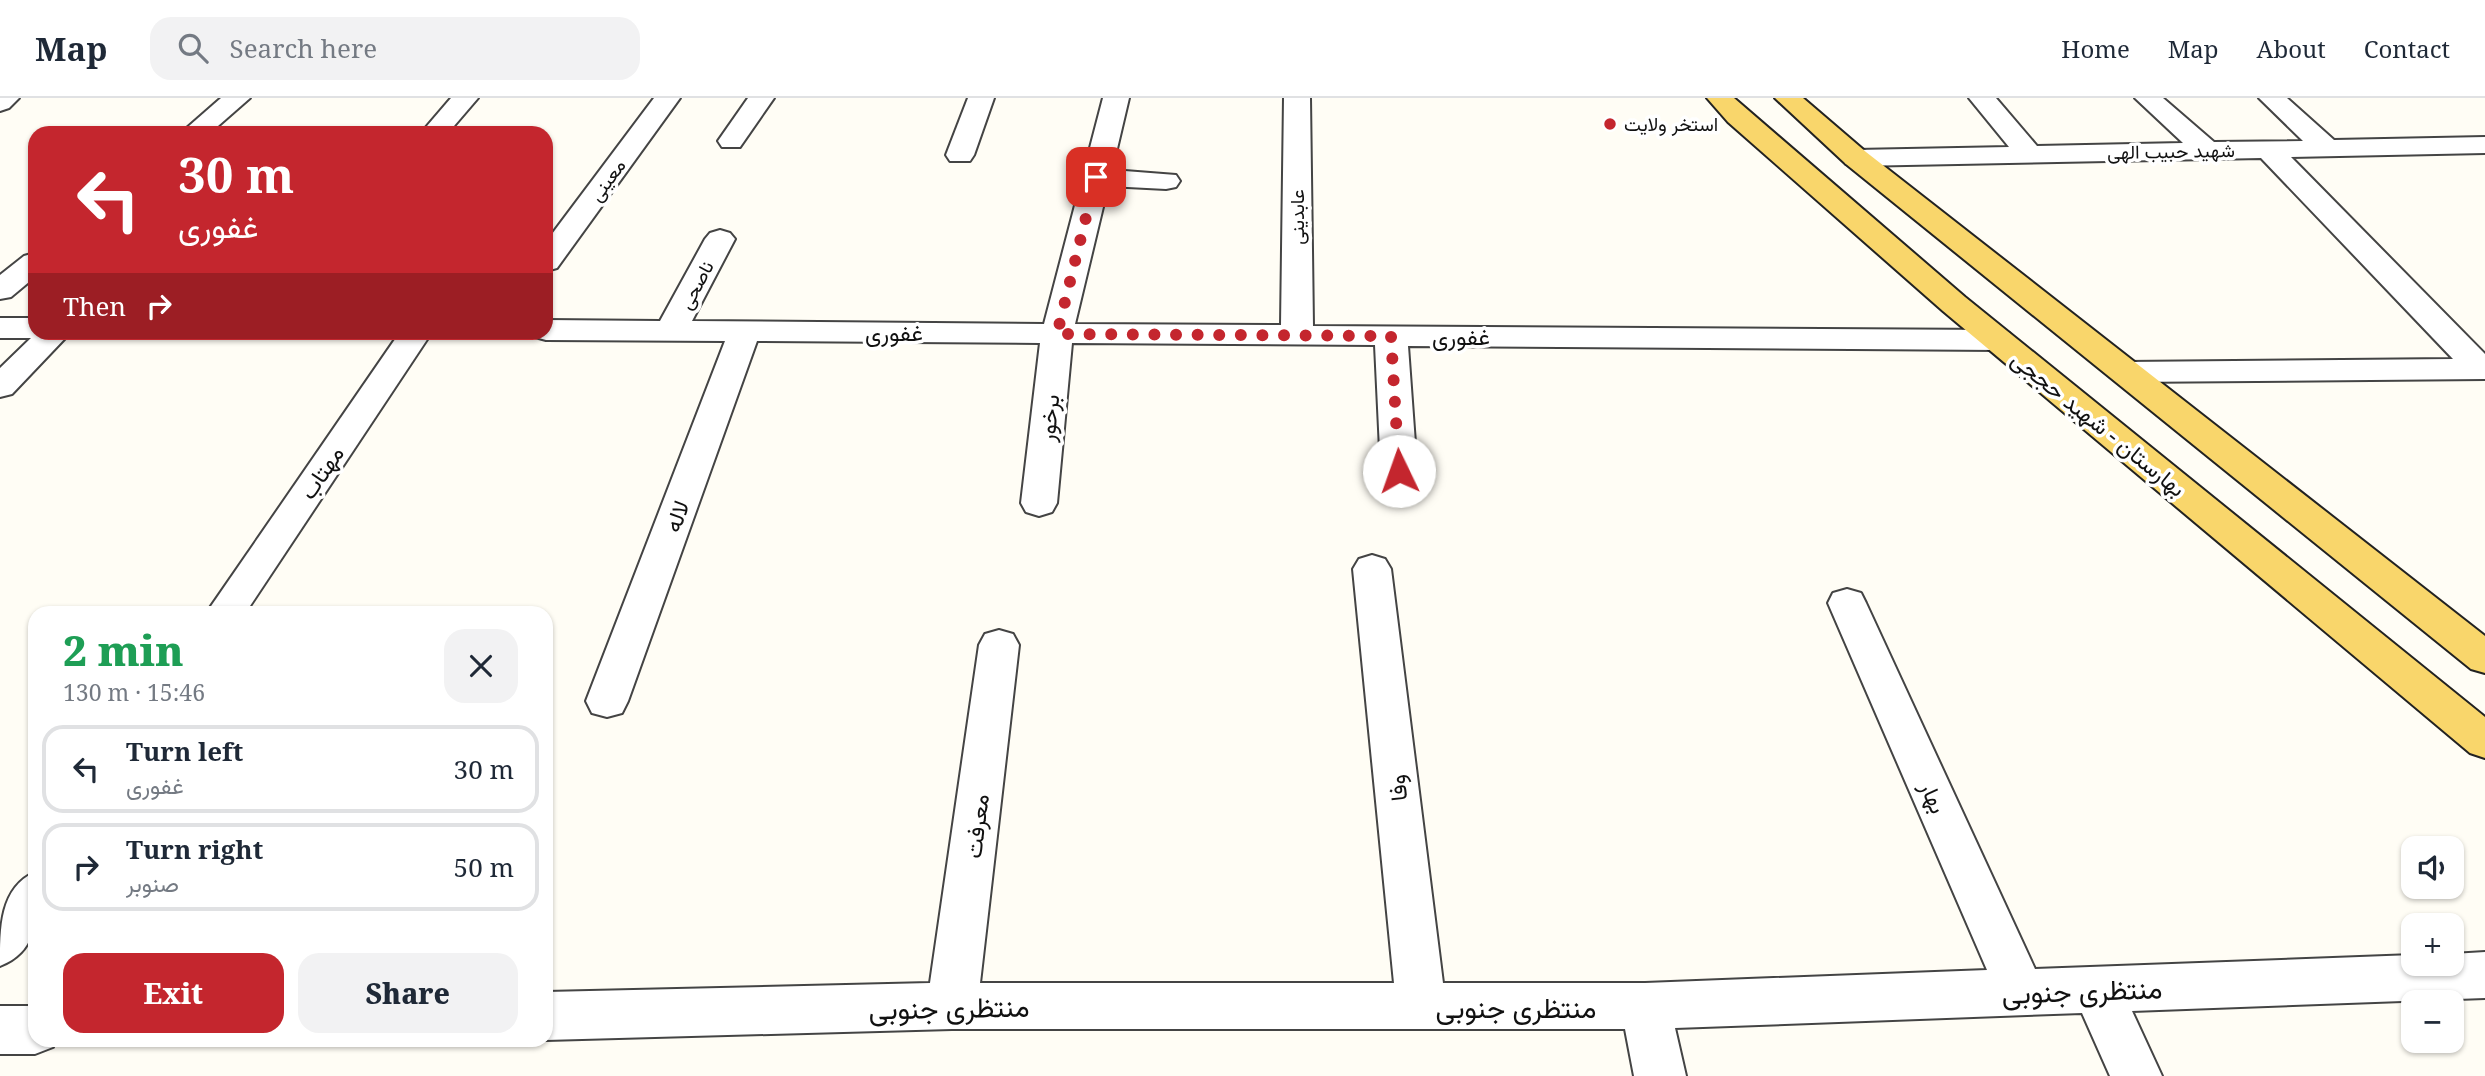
<!DOCTYPE html>
<html lang="en">
<head>
<meta charset="utf-8">
<style>
	:root { --surface:#fff; --page:#f2f2f3; --text:#1f2937; --muted:#747a83; --line:#e0e1e3; --accent:#c4262e }
	body { margin:0; font-family:"Noto Serif",Vazirmatn,serif; background:var(--page); color:var(--text); height:100vh; display:flex; flex-direction:column; font-size:26px; white-space:nowrap }
	* { box-sizing:border-box; margin:0 }
	p { font-size:23px; color:var(--muted) }
	.icon { flex:none; width:38px; height:38px; fill:none; stroke:currentColor; stroke-width:2; stroke-linecap:round; stroke-linejoin:round }
	.map { position:relative; flex:1; overflow:hidden }
	.drawer { position:absolute; left:28px; top:508px; width:525px; height:441px; display:flex; flex-direction:column; background:var(--surface); border-radius:21px; box-shadow:0 2px 5px #0004 }
	.drawer>* { flex:none }
	.guide { position:absolute; left:28px; top:28px; width:525px; height:214px; border-radius:21px; box-shadow:0 2px 5px #0004; background:#c4262e; color:#fff; overflow:hidden }
	.controls { position:absolute; left:2401px; top:738px; display:grid; gap:14px }
	.controls a { display:grid; place-items:center; width:63px; height:63px; border-radius:14px; background:var(--surface); box-shadow:0 2px 5px #0004; font-size:35px }
	.pin { position:absolute; display:grid; place-items:center; width:60px; height:60px; color:#fff; margin:-30px; border-radius:14px; box-shadow:0 4px 10px #0006 }
	.me { position:absolute; width:77px; margin:-38px; rotate:357deg; stroke-linejoin:round; filter:drop-shadow(0 0 5px #0008) }
	.turn { display:flex; align-items:center; gap:24px; height:147px; padding:0 35px; font-size:32px }
	.turn .icon { width:91px; height:91px; stroke-width:2.5 }
	.turn b { display:block; font-size:49px; line-height:60px }
	.then { display:flex; align-items:center; height:66px; padding:0 35px; background:#0003; gap:14px; font-size:26px }
	.round { display:grid; place-items:center; flex:none; width:74px; height:74px; border-radius:21px; background:var(--page) }
	.summary { display:flex; align-items:center; justify-content:space-between; height:119px; padding:0 35px }
	h1 { font-size:42px; font-weight:800; line-height:52px; color:#1e9e55 }
	.button { display:flex; gap:14px; margin-top:auto; padding:14px 35px }
	.button a { flex:1; height:80px; border-radius:21px; background:var(--accent); color:#fff; font-size:28px; font-weight:800; line-height:80px; text-align:center }
	.button a+a { background:var(--page); color:var(--text) }
	ul { padding:0; list-style:none }
	li { display:flex; align-items:center; gap:21px; height:88px; margin:0 14px 10px; padding:0 21px; border:4px solid var(--line); border-radius:21px }
	li div { flex:1 }
	li b { display:block; font-size:26px }
	li em { font-style:normal }
	header { display:flex; align-items:center; gap:42px; box-sizing:border-box; height:98px; padding:0 35px; background:var(--surface); border-bottom:2px solid var(--line) }
	header strong { font-size:33px }
	nav { display:flex; gap:38px; margin-inline-start:auto; font-size:24px }
	.search { width:490px; height:63px; background:var(--page); display:flex; align-items:center; gap:18px; box-sizing:border-box; padding:0 24px; border-radius:21px; color:var(--muted); font-size:26px }
	.map>svg:first-child { display:block }
</style>
</head>
<body>
<header>
<strong>Map</strong>
<div class="search"><svg class="icon" aria-label="search" viewBox="0 0 24 24"><circle cx="10" cy="10" r="6"/><path d="M15 15l6 6"/></svg>Search here</div>
<nav><a>Home</a><a>Map</a><a>About</a><a>Contact</a></nav>
</header>
<div class="map">
<svg width="2485" height="978" viewBox="0 0 2485 978">
	<rect width="100%" height="100%" fill="#fffdf5"/>
	<g fill="none" stroke-linecap="round" stroke-linejoin="round">
		<defs>
			<g id="minor">
				<path d="M0,0H19L9,10L0,13Z"/>
				<path d="M221,0H250L210,35H181Z"/>
				<path d="M451,0H478L448,35H421Z"/>
				<path d="M654,0H680L557,170L546,173V144Z"/>
				<path d="M748,0H774L740,49H722L718,43Z"/>
				<path d="M968,0H994L974,57L970,63H950L946,57Z"/>
				<path d="M1103,0H1129L1112,72L1176,77L1180,83L1176,89L1166,91L1108,88L1075,226L1281,227L1284,0H1310L1313,228L1998,232L2009,235L2014,242L2009,249L1998,252L1408,248L1417,373L1412,381L1399,385L1386,381L1381,373L1375,247L1072,245L1057,405L1052,414L1039,418L1026,414L1021,405L1040,245L757,243L628,603L622,615L607,619L592,615L586,603L725,243L546,242L535,239L532,234H546V222L660,223L705,141L710,135L720,132L730,135L735,141L692,223L1044,226Z"/>
				<path d="M1969,0H1996L2037,48L2183,45L2135,0H2163L2214,44L2303,43L2259,0H2287L2334,42L2485,39V55L2291,59L2485,256V281L2126,284L2114,281L2110,274L2114,267L2126,264L2453,261L2261,60L1856,68L1846,66L1842,60L1846,54L1856,52L2009,49Z"/>
				<path d="M35,155V179L11,199L0,201V177L24,158Z"/>
				<path d="M0,220H35V234H71L12,296L0,299V270L31,240H0Z"/>
				<path d="M400,234H432L246,514H207Z"/>
				<path d="M1372,457L1385,461L1391,471L1443,885H1645L1987,872L1828,505L1833,495L1847,491L1861,495L1866,505L2035,871L2413,857V866H2452V856L2485,854V900L2132,913L2162,978H2110L2082,915L1675,930L1686,978H1634L1625,931H952L546,942V894L930,885L979,547L985,536L999,532L1013,536L1019,547L980,885H1394L1353,471L1359,461Z"/>
				<path d="M35,774C35,813 43,851 0,868C0,829 0,790 35,774Z"/>
				<path d="M0,908H35V942H56L53,949L35,956H0Z"/>
			</g>
			<g id="major">
				<path d="M1707,0H1734L1965,199L2485,619V660L2470,655L1943,213L1728,24Z"/>
				<path d="M1775,0H1803L1866,54L2485,538V575L2471,571L1846,66Z"/>
			</g>
		</defs>
		<use href="#minor" stroke="#444" stroke-width="4"/>
		<use href="#major" stroke="#222" stroke-width="4"/>
		<use href="#minor" fill="#fff" fill-rule="evenodd"/>
		<use href="#major" fill="#f9d66b" fill-rule="evenodd"/>
	</g>
	<g fill="none" stroke-linecap="round" stroke-linejoin="round">
		<path stroke="#c4262e" stroke-width="12" stroke-dasharray="0 21.6" d="M1096,79L1057,236L1391,238L1399,373"/>
	</g>
	<circle fill="#c4262e" stroke="#fff" stroke-width="2.5" cx="1610" cy="26" r="7"/>
	<g text-anchor="middle" dominant-baseline="central" stroke-width="7" stroke-linejoin="round" paint-order="stroke">
		<g font-size="19" fill="#111" stroke="#fff" text-anchor="start">
			<text x="1624" y="26">استخر ولایت</text>
		</g>
		<g font-size="19" fill="#111" stroke="#fff">
			<text transform="translate(2171 53) rotate(-1)">شهید حبیب الهی</text>
			<text transform="translate(607 82) rotate(-54)">معینی</text>
			<text transform="translate(1297 119) rotate(-90)">عابدینی</text>
			<text transform="translate(696 187) rotate(-62)">ناصحی</text>
		</g>
		<g font-size="23" fill="#111" stroke="#fff">
			<text x="894" y="234">غفوری</text>
			<text x="1461" y="238">غفوری</text>
			<text transform="translate(1048 320) rotate(-84)">برخور</text>
			<text transform="translate(2099 325) rotate(39)">بهارستان - شهید حججی</text>
			<text transform="translate(321 374) rotate(-56)">مهتاب</text>
			<text transform="translate(676 418) rotate(-70)">لاله</text>
			<text transform="translate(1397 690) rotate(-96)">وفا</text>
			<text transform="translate(1934 699) rotate(66)">بهار</text>
			<text transform="translate(976 728) rotate(-83)">معرفت</text>
		</g>
		<g font-size="28" fill="#111" stroke="#fff">
			<text transform="translate(2082 892) rotate(-2)">منتظری جنوبی</text>
			<text transform="translate(949 909) rotate(-1)">منتظری جنوبی</text>
			<text x="1516" y="909">منتظری جنوبی</text>
		</g>
	</g>
</svg>
<div class="controls">
<a><svg class="icon" aria-label="sound" viewBox="0 0 24 24"><path d="M4 9h4l5-4v14l-5-4H4zM17 9q2 3 0 6"/></svg></a>
<a>+</a>
<a>−</a>
</div>
<div class="pin" style="left:1096px;top:79px;background:#d93025"><svg class="icon" aria-label="arrive" viewBox="0 0 24 24"><path d="M6 21V4h12l-3 4 3 4H6"/></svg></div>
<svg class="me" style="left:1399px;top:373px" viewBox="-20 -20 40 40"><circle r="19" fill="#fff"/><path d="M0-13L10 11 0 6-10 11z" fill="#c4262e"/></svg>
<div class="guide">
<div class="turn"><svg class="icon" aria-label="left" viewBox="0 0 24 24"><path d="M17 20v-9H6M10 6l-5 5 5 5"/></svg><div><b>30 m</b>غفوری</div></div>
<div class="then">Then<svg class="icon" aria-label="right" viewBox="0 0 24 24"><path d="M7 20v-9h11M14 6l5 5-5 5"/></svg></div>
</div>
<section class="drawer">
<div class="summary"><div><h1>2 min</h1><p>130 m · 15:46</p></div><a class="round"><svg class="icon" aria-label="close" viewBox="0 0 24 24"><path d="M6 6l12 12M18 6L6 18"/></svg></a></div>
<ul>
<li><svg class="icon" aria-label="left" viewBox="0 0 24 24"><path d="M17 20v-9H6M10 6l-5 5 5 5"/></svg><div><b>Turn left</b><p>غفوری</p></div><em>30 m</em></li>
<li><svg class="icon" aria-label="right" viewBox="0 0 24 24"><path d="M7 20v-9h11M14 6l5 5-5 5"/></svg><div><b>Turn right</b><p>صنوبر</p></div><em>50 m</em></li>
</ul>
<div class="button"><a>Exit</a><a>Share</a></div>
</section>
</div>
</body>
</html>
